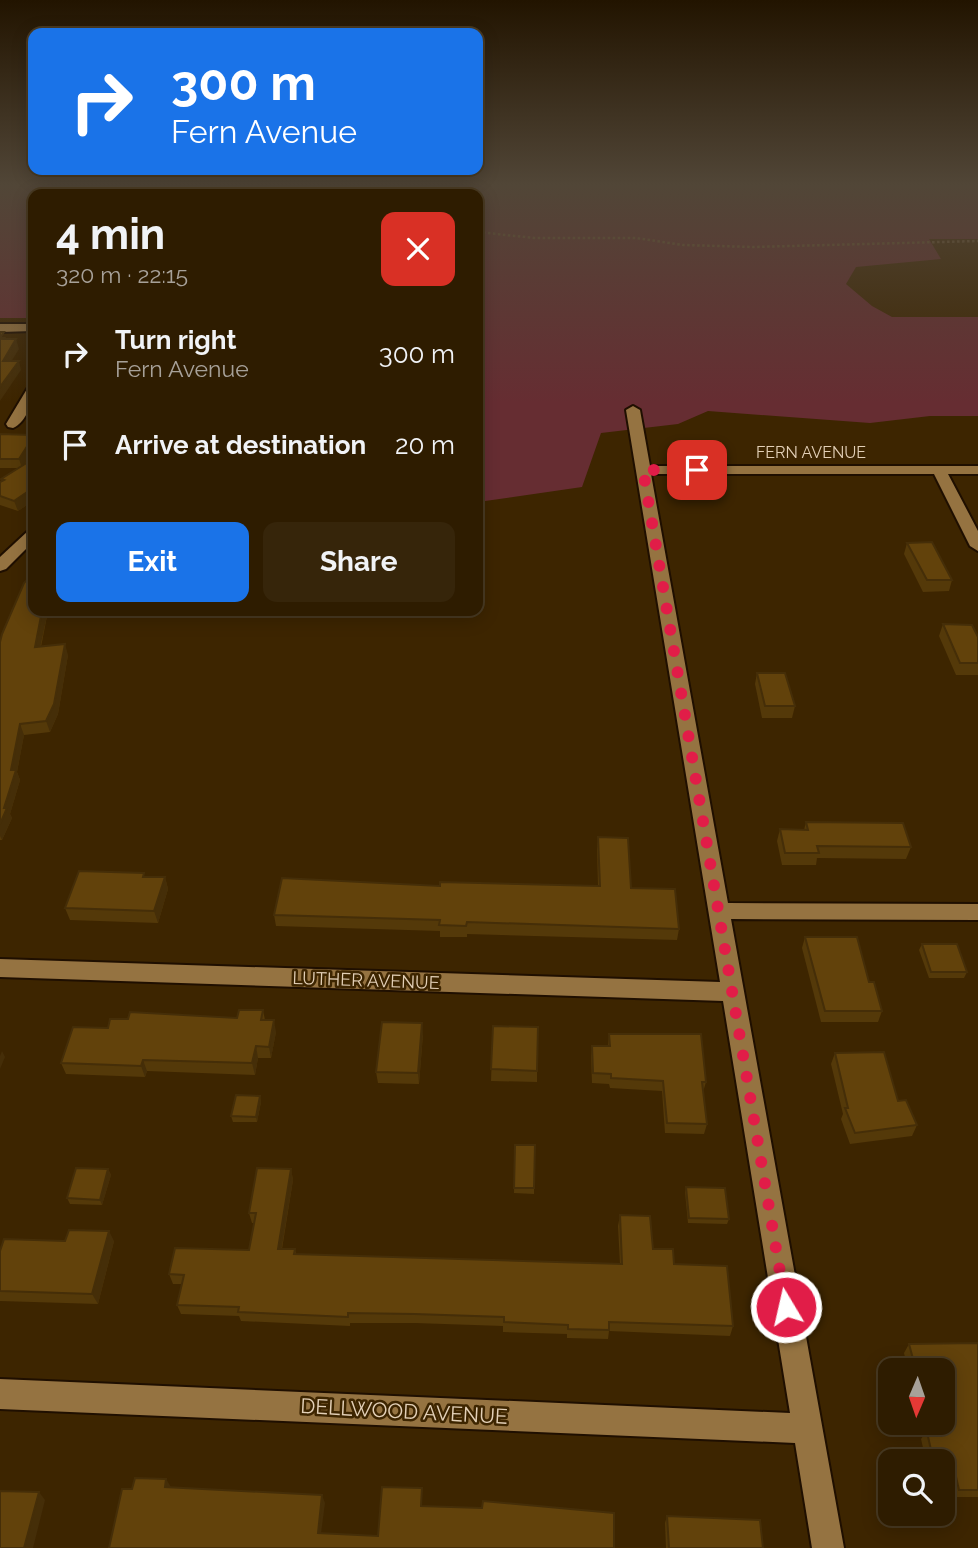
<!DOCTYPE html>
<html lang="en">
<head>
<meta charset="utf-8">
<style>
	:root { --surface:#2e1c00; --page:#36250a; --text:#f1f3f6; --muted:#a7a199; --line:#493a22; --accent:#1a73e8 }
	body { margin:0; font-family:Raleway,sans-serif; background:var(--page); color:var(--text); height:100vh; display:flex; flex-direction:column; font-size:26px; white-space:nowrap }
	* { box-sizing:border-box; margin:0 }
	p { font-size:23px; color:var(--muted) }
	.icon { flex:none; width:38px; height:38px; fill:none; stroke:currentColor; stroke-width:2; stroke-linecap:round; stroke-linejoin:round }
	.map { position:relative; flex:1; overflow:hidden }
	.side { position:absolute; left:28px; top:189px; width:455px; height:427px; display:flex; flex-direction:column; background:var(--surface); border-radius:14px; box-shadow:0 4px 18px #0003,0 0 0 2px var(--line) }
	.side>* { flex:none }
	.banner { position:absolute; left:28px; top:28px; width:455px; height:147px; border-radius:14px; box-shadow:0 4px 18px #0003,0 0 0 2px var(--line); background:#1a73e8; color:#fff; overflow:hidden }
	.needle { width:46px; rotate:182deg }
	.controls { position:absolute; left:878px; top:1358px; display:grid; gap:14px }
	.controls a { display:grid; place-items:center; width:77px; height:77px; border-radius:14px; background:var(--surface); box-shadow:0 4px 18px #0003,0 0 0 2px var(--line); font-size:35px }
	.pin { position:absolute; display:grid; place-items:center; width:60px; height:60px; color:#fff; margin:-30px; border-radius:14px; box-shadow:0 4px 10px #0006 }
	.me { position:absolute; width:77px; margin:-38px; rotate:351deg; stroke-linejoin:round; filter:drop-shadow(0 0 5px #0008) }
	.turn { display:flex; align-items:center; gap:24px; height:147px; padding:0 28px; font-size:32px }
	.turn .icon { width:91px; height:91px; stroke-width:2.5 }
	.turn b { display:block; font-size:49px; line-height:60px }
	.round { display:grid; place-items:center; flex:none; width:74px; height:74px; border-radius:14px; background:var(--page) }
	.overview { display:flex; align-items:center; justify-content:space-between; height:119px; padding:0 28px }
	h1 { font-size:42px; font-weight:700; line-height:52px }
	.primary-button { display:flex; gap:14px; margin-top:auto; padding:14px 28px }
	.primary-button a { flex:1; height:80px; border-radius:14px; background:var(--accent); color:#fff; font-size:28px; font-weight:700; line-height:80px; text-align:center }
	.primary-button a+a { background:var(--page); color:var(--text) }
	ul { padding:0; list-style:none }
	li { display:flex; align-items:center; gap:21px; height:91px; padding:0 28px }
	li div { flex:1 }
	li b { display:block; font-size:26px }
	li em { font-style:normal }
	.map>svg:first-child { display:block }
</style>
</head>
<body>
<div class="map">
<svg width="978" height="1548" viewBox="0 0 978 1548">
	<rect width="100%" height="100%" fill="#3d2500"/>
	<path fill="#662d32" d="M0,186H978V239H929L941,259L856,267L846,284L872,306L892,317H978V416H930L870,423L708,411L678,424L601,433L582,487L478,502V194H33V318H0Z"/>
	<g fill="none" stroke-linecap="round" stroke-linejoin="round">
		<defs>
			<g id="minor">
				<path d="M0,324H33V331L0,332Z"/>
				<path d="M33,385C34,399 27,422 13,428L8,427L6,424L27,389Z"/>
				<path d="M633,406L640,410L650,466H978V474H948L978,531V551L970,546L934,474H651L728,903L978,904V920L731,919L844,1548H812L795,1443L0,1409V1379L790,1413L723,1001L0,977V959L720,982L626,410Z"/>
				<path d="M33,529V542L6,569L0,571V557L28,531Z"/>
			</g>
		</defs>
		<use href="#minor" stroke="#1f0f00" stroke-width="4"/>
		<path stroke="#705a38" stroke-width="2.5" stroke-dasharray="2.5 2.5" stroke-linecap="butt" d="M478,232L534,238H636L683,245L753,247L978,241"/>
		<use href="#minor" fill="#957341" fill-rule="evenodd"/>
	</g>
	<g fill="#543909">
		<path d="M0,434L33,450L25,464L33,459V501L18,511L0,505V482L1,481V479L18,468H0Z"/>
		<path d="M907,543L952,580L949,591L923,592L904,554Z"/>
		<path d="M33,611H48L41,647L68,655L58,714L50,732L24,735L17,772L20,780L10,814L12,818L2,840H0V642Z"/>
		<path d="M943,624L978,637V675H956L939,636Z"/>
		<path d="M757,673L795,706L792,718H762L755,684Z"/>
		<path d="M806,822L911,847L906,859L817,858L816,865H782L777,841L780,829L804,830Z"/>
		<path d="M598,837L631,888L679,929L677,940L467,934V937H440V931L276,926L274,915L440,886H598L597,849Z"/>
		<path d="M145,877H165L168,889L158,923L70,920L65,908Z"/>
		<path d="M805,937L869,982L882,1011L878,1022H821L802,948Z"/>
		<path d="M922,944L967,972L964,978H929L919,950Z"/>
		<path d="M263,1010L265,1020L276,1032L271,1058H258L255,1075L147,1071L145,1077L66,1074L61,1063L108,1028L128,1019L237,1018Z"/>
		<path d="M493,1026L537,1071V1082L491,1081Z"/>
		<path d="M423,1034L419,1084L378,1083L376,1072Z"/>
		<path d="M609,1034L706,1082L703,1092L707,1124L704,1134L665,1133L662,1091L610,1088L609,1084L592,1083L591,1056L592,1046H608Z"/>
		<path d="M835,1053L898,1101L917,1125L912,1136L850,1144L841,1119L843,1114L831,1064Z"/>
		<path d="M260,1096L261,1102L257,1122H233L231,1116Z"/>
		<path d="M515,1145L534,1188V1194L514,1193Z"/>
		<path d="M108,1169L111,1175L102,1205L70,1204L67,1198Z"/>
		<path d="M291,1169L293,1180L282,1249H295L296,1254L620,1264L618,1226L620,1215L653,1249L674,1264L733,1326L730,1336L609,1331L608,1339L567,1338V1334L503,1332V1326L415,1323H350V1326L241,1321L239,1316L181,1314L177,1305L182,1284H173L169,1274L249,1250L254,1223H252L249,1213Z"/>
		<path d="M686,1187L729,1219L727,1224L688,1223L685,1192Z"/>
		<path d="M114,1241L98,1304L0,1301V1251Z"/>
		<path d="M978,1343V1497H953L945,1467H943V1461H926L921,1439L924,1435L921,1423H943V1370H908L904,1353L909,1344Z"/>
		<path d="M667,1516L763,1548H666L665,1523Z"/>
	</g>
	<g fill="#452e08">
		<path d="M16,339L19,349L6,370L3,361Z"/>
		<path d="M19,361L21,370L0,401V387Z"/>
		<path d="M33,437V450L22,468L19,459Z"/>
		<path d="M33,488V501L18,511L14,501Z"/>
		<path d="M42,611H48L38,657L35,647Z"/>
		<path d="M65,644L68,655L58,714L50,732L46,721Z"/>
		<path d="M20,724L24,735L17,772L20,780L10,814L12,818L2,840L0,836V824L4,808Z"/>
		<path d="M165,877L168,889L158,923L154,911Z"/>
		<path d="M274,1020L276,1032L271,1058L269,1047Z"/>
		<path d="M422,1023L423,1034L419,1084L418,1073Z"/>
		<path d="M256,1046L258,1058L255,1075L252,1063Z"/>
		<path d="M2,1051L5,1057L0,1069V1056Z"/>
		<path d="M143,1060L147,1071L145,1077L141,1066Z"/>
		<path d="M260,1096L261,1102L257,1122L256,1117Z"/>
		<path d="M108,1169L111,1175L102,1205L100,1200Z"/>
		<path d="M291,1169L293,1180L280,1258L278,1249Z"/>
		<path d="M109,1231L114,1241L98,1304L92,1294Z"/>
		<path d="M166,1479L171,1487H165Z"/>
		<path d="M39,1492L45,1500L33,1548H24Z"/>
		<path d="M322,1495L325,1503L320,1541L318,1533Z"/>
	</g>
	<g fill="#62420b" stroke="#452e08" stroke-width="2">
		<path d="M0,332H4L0,338H4L3,339H16L3,361H19L0,387Z"/>
		<path d="M0,434L33,435V437L19,459H0Z"/>
		<path d="M33,459V488L14,501L0,496V482L4,480L1,479Z"/>
		<path d="M932,542L952,580H927L907,543Z"/>
		<path d="M33,573V611H42L35,647L65,644L54,704L46,721L20,724L11,770H16L4,808H7L0,824V642L2,634L24,583Z"/>
		<path d="M943,624L972,625L978,637V663H960Z"/>
		<path d="M757,673H785L795,706H765Z"/>
		<path d="M806,822L903,823L911,847L817,846L819,853H785L780,829L808,830Z"/>
		<path d="M598,837L628,838L631,888L675,889L679,929L467,922L466,926L439,925L440,920L274,915L282,878L440,886V882L600,886Z"/>
		<path d="M79,871L144,873L143,877H165L154,911L65,908Z"/>
		<path d="M805,937H857L869,982H874L882,1011H825Z"/>
		<path d="M922,944H957L967,972H931Z"/>
		<path d="M239,1010H263L261,1020H274L269,1047L256,1046L252,1063L143,1060L141,1066L61,1063L73,1027L108,1028L110,1019H128L130,1012L237,1018Z"/>
		<path d="M382,1022L422,1023L418,1073L376,1072Z"/>
		<path d="M493,1026L538,1027L537,1071L491,1069Z"/>
		<path d="M609,1034H701L706,1082H702L707,1124L667,1123L663,1081L611,1078V1074L593,1073L592,1046H610Z"/>
		<path d="M884,1052L898,1101L906,1100L917,1125L855,1133L845,1108H848L835,1053Z"/>
		<path d="M236,1095L260,1096L256,1117L231,1116Z"/>
		<path d="M515,1145H535L534,1188H514Z"/>
		<path d="M76,1168L108,1169L100,1200L67,1198Z"/>
		<path d="M257,1168L291,1169L278,1249H295L294,1254L622,1264L620,1215L650,1216L653,1249H673L674,1264L727,1266L733,1326L609,1322V1330L568,1329V1325L504,1322V1317L414,1314L348,1313V1317L238,1312L239,1307L177,1305L184,1275L169,1274L175,1248L249,1250L256,1213H249Z"/>
		<path d="M686,1187L725,1188L729,1219L689,1218Z"/>
		<path d="M69,1230L109,1231L92,1294L0,1291V1251L4,1239L65,1241Z"/>
		<path d="M978,1343V1490H959L952,1459H933L927,1432H931L929,1423H943V1370H916L909,1344Z"/>
		<path d="M135,1478L166,1479L165,1487L322,1495L318,1533L378,1536L382,1487L422,1488L421,1506L482,1508L483,1501L614,1513V1548H109L122,1489H132Z"/>
		<path d="M0,1491L39,1492L24,1548H0Z"/>
		<path d="M667,1516L760,1520L763,1548H669Z"/>
	</g>
	<linearGradient id="sky" x2="0" y2="1"><stop stop-color="#221400"/><stop offset="0.46" stop-color="#514637"/><stop offset="1" stop-color="#514637" stop-opacity="0"/></linearGradient>
	<rect width="978" height="402" fill="url(#sky)"/>
	<g fill="none" stroke-linecap="round" stroke-linejoin="round">
		<path stroke="#e11d48" stroke-width="12" stroke-dasharray="0 21.6" d="M697,470H643L786,1307"/>
	</g>
	<g text-anchor="middle" dominant-baseline="central" stroke-width="5" stroke-linejoin="round" paint-order="stroke">
		<g font-size="16" fill="#e3d0b7" stroke="#3d2500">
			<text x="811" y="452">FERN AVENUE</text>
		</g>
		<g font-size="18" fill="#e3d0b7" stroke="#3d2500">
			<text transform="translate(366 980) rotate(2)">LUTHER AVENUE</text>
		</g>
		<g font-size="21" fill="#e3d0b7" stroke="#3d2500">
			<text transform="translate(404 1411) rotate(3)">DELLWOOD AVENUE</text>
		</g>
	</g>
</svg>
<div class="controls">
<a><svg class="needle" viewBox="-14 -14 28 28"><path d="M0-13l5 13h-10z" fill="#e53935"/><path d="M0 13l5-13h-10z" fill="#a7a199"/></svg></a>
<a><svg class="icon" aria-label="search" viewBox="0 0 24 24"><circle cx="10" cy="10" r="6"/><path d="M15 15l6 6"/></svg></a>
</div>
<div class="pin" style="left:697px;top:470px;background:#d93025"><svg class="icon" aria-label="arrive" viewBox="0 0 24 24"><path d="M6 21V4h12l-3 4 3 4H6"/></svg></div>
<svg class="me" style="left:786px;top:1307px" viewBox="-20 -20 40 40"><circle r="17" fill="#e11d48" stroke="#fff" stroke-width="3"/><path d="M0-11L8 9 0 5-8 9z" fill="#fff"/></svg>
<div class="banner">
<div class="turn"><svg class="icon" aria-label="right" viewBox="0 0 24 24"><path d="M7 20v-9h11M14 6l5 5-5 5"/></svg><div><b>300 m</b>Fern Avenue</div></div>
</div>
<section class="side">
<div class="overview"><div><h1>4 min</h1><p>320 m · 22:15</p></div><a class="round" style="background:#d93025;color:#fff"><svg class="icon" aria-label="close" viewBox="0 0 24 24"><path d="M6 6l12 12M18 6L6 18"/></svg></a></div>
<ul>
<li><svg class="icon" aria-label="right" viewBox="0 0 24 24"><path d="M7 20v-9h11M14 6l5 5-5 5"/></svg><div><b>Turn right</b><p>Fern Avenue</p></div><em>300 m</em></li>
<li><svg class="icon" aria-label="arrive" viewBox="0 0 24 24"><path d="M6 21V4h12l-3 4 3 4H6"/></svg><div><b>Arrive at destination</b></div><em>20 m</em></li>
</ul>
<div class="primary-button"><a>Exit</a><a>Share</a></div>
</section>
</div>
</body>
</html>
